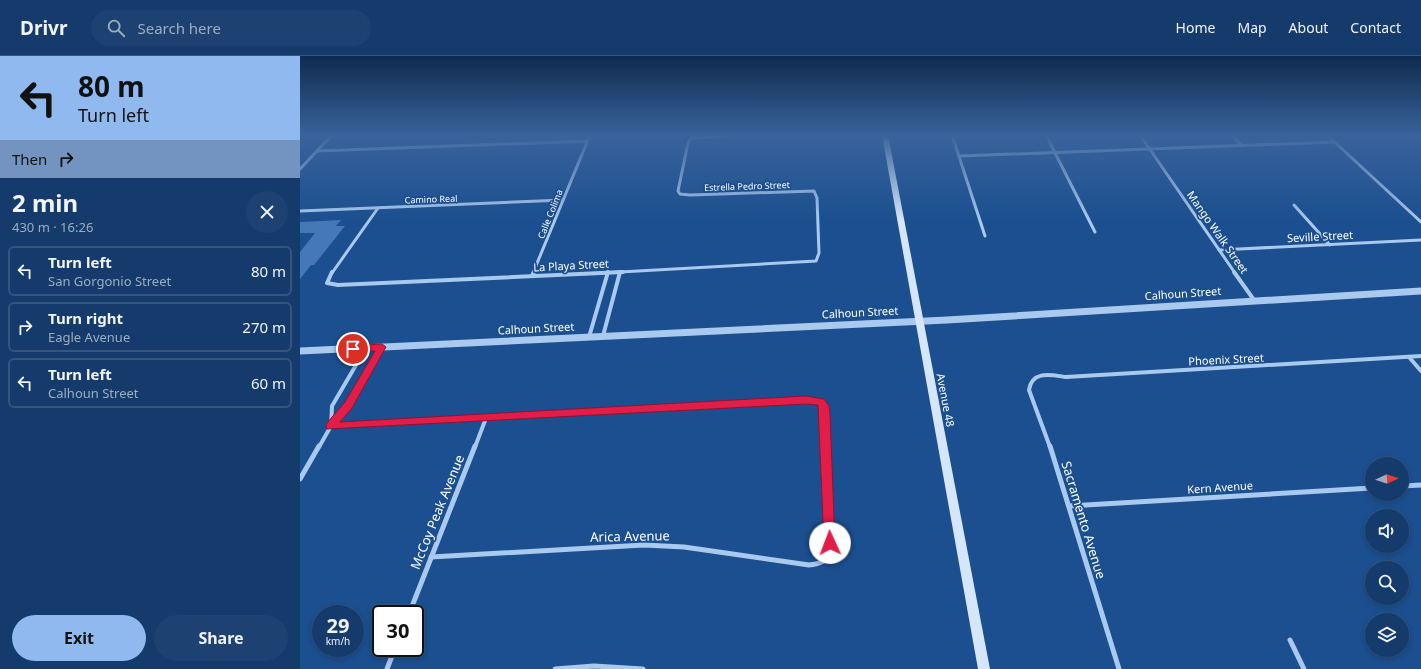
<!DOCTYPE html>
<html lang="en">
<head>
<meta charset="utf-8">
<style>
	:root { --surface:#143b6b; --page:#1d4271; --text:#f1f3f6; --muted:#9dadc1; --line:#33557e; --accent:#90b9f0 }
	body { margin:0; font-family:"Noto Sans",sans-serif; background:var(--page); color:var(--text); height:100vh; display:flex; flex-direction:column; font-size:15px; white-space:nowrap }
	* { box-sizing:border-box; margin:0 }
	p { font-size:13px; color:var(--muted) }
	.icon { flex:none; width:22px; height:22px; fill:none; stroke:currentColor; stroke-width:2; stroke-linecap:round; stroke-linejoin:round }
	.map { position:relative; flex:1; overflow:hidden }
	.sheet { display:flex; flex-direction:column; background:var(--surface); width:300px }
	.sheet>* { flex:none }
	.top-card { background:#90b9f0; color:#111; overflow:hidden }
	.needle { width:26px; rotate:86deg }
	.buttons { position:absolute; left:1065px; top:401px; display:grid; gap:8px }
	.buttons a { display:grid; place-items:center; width:44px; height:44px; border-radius:50%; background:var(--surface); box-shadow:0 2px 6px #0003,0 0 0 1px var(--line); font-size:20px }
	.speed { position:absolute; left:12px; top:549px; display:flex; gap:8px; font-size:20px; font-weight:700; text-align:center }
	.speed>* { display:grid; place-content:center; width:52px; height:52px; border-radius:50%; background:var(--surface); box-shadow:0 2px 6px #0003,0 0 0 1px var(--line); line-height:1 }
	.speed small { font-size:10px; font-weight:400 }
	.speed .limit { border:2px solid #111; border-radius:6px; background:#fff; color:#111 }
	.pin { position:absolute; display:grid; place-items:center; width:34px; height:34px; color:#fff; margin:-17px; border:2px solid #fff; border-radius:50%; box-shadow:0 1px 4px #0007 }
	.me { position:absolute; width:44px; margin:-22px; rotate:358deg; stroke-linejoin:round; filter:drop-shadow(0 0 3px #0008) }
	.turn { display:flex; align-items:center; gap:14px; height:84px; padding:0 12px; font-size:18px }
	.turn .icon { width:52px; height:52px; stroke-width:2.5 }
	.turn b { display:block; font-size:28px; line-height:34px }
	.then { display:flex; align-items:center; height:38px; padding:0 12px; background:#0003; gap:8px; font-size:15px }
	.round { display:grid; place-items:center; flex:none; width:42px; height:42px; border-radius:21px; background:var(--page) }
	.summary { display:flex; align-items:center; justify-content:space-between; height:68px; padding:0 12px }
	h1 { font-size:24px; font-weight:700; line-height:30px }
	.action { display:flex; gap:8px; margin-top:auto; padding:8px 12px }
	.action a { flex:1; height:46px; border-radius:24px; background:var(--accent); color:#111; font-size:16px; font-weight:700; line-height:46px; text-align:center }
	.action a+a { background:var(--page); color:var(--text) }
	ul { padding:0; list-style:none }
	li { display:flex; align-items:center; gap:12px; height:50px; margin:0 8px 6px; padding:0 4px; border:2px solid var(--line); border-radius:6px }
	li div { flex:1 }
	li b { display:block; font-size:15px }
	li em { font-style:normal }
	header { display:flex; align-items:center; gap:24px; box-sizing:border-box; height:56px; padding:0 20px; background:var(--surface); border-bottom:1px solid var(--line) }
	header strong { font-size:19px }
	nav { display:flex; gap:22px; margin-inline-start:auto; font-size:14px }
	.search { width:280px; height:36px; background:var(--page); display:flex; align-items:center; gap:10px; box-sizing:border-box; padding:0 14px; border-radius:22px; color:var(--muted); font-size:15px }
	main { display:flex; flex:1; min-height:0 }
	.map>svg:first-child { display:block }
</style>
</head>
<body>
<header>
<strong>Drivr</strong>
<div class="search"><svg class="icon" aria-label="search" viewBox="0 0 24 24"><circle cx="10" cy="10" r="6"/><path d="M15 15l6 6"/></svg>Search here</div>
<nav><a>Home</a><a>Map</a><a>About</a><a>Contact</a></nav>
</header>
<main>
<section class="sheet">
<div class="top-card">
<div class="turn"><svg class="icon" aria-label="left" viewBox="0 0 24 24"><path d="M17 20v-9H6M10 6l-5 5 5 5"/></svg><div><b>80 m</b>Turn left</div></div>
<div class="then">Then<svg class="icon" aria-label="right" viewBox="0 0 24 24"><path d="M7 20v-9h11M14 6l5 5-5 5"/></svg></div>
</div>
<div class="summary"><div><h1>2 min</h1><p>430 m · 16:26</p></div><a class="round"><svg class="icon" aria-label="close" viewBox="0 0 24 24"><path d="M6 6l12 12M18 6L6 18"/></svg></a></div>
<ul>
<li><svg class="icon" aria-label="left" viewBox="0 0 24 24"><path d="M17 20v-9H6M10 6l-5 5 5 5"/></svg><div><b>Turn left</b><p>San Gorgonio Street</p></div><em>80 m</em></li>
<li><svg class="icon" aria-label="right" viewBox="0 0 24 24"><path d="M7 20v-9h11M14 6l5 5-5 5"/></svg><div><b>Turn right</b><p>Eagle Avenue</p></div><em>270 m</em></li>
<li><svg class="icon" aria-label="left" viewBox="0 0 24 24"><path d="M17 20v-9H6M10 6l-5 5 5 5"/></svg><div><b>Turn left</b><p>Calhoun Street</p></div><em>60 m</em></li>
</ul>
<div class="action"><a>Exit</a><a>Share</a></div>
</section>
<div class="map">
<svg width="1121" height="613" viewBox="0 0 1121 613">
	<rect width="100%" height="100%" fill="#1b4f8f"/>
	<path fill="#4478b7" d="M41,164L36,170H45L14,209H11L0,223V196L15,177H0V166Z"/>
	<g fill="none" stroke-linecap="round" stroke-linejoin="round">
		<g stroke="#a9c9ee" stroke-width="3">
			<path d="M652,79L685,180"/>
			<path d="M746,79L795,176"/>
			<path d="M840,79L935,217"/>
			<path d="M932,79L942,90"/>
			<path d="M1027,79L1121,166"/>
			<path d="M17,95L287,85"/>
			<path d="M659,100L1035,86"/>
			<path d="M0,113L32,79"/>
			<path d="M994,149L1030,189"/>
			<path d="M0,155L263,144"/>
			<path d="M919,194L1121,184"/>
			<path d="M32,217L78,152"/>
			<path d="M233,217L290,79"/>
			<path d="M302,217L516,205L519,197L517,142L514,135L390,139L380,138L378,135L388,87L391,82L443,79"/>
		</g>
		<g stroke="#a9c9ee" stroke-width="4">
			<path d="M32,216L27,227L38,229L323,216"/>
			<path d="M934,216L954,244"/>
			<path d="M232,220L234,216"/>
			<path d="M303,280L320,216"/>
			<path d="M289,281L308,216"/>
			<path d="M1109,301L1121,315"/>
			<path d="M31,370L506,344L521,346L524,350L526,391"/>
			<path d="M31,370L32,350L66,292"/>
			<path d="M19,391L31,370L48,349L81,292"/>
			<path d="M175,391L186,362"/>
			<path d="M750,391L729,334C732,314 751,319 766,321L1121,300"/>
		</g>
		<g stroke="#a9c9ee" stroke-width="5">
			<path d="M750,390L819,613"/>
			<path d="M0,423L19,390"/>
			<path d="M1102,430L1121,429"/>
			<path d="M769,450L1072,432"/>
			<path d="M131,501L344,489L384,491L509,509C519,508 525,506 530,497L526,390"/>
			<path d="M109,558L175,390"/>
			<path d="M990,584L1004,613"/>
			<path d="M87,613L95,592"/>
			<path d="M255,613L294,610L343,613"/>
		</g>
		<path stroke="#a9c9ee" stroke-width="7" d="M0,295L647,264L1121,235"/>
		<path fill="#d6e6fa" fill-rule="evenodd" d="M582,79H588L690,613H678Z"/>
	</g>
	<linearGradient id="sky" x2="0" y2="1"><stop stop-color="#0f2b4f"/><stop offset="0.48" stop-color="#39639b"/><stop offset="1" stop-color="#39639b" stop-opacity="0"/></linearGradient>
	<rect width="1121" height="165" fill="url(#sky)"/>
	<path fill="#e11d48" stroke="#92132f" d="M82,288L86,291L52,352L40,366L506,340L524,343L529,350L530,358L535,487L534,491L530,492L526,491L524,487L518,349L506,348L27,373L26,370L27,367L45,346L75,295L53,296L50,295V290Z"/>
	<g text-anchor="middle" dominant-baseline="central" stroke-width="3.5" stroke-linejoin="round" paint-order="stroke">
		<g font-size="9" fill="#fff" stroke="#1b4f8f">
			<text transform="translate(447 130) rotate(-2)">Estrella Pedro Street</text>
			<text transform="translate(131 143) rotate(-2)">Camino Real</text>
			<text transform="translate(250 158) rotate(-68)">Calle Colima</text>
		</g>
		<g font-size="11" fill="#fff" stroke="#1b4f8f">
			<text transform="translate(918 176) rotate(55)">Mango Walk Street</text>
			<text transform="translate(1020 180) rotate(-3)">Seville Street</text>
			<text transform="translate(271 209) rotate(-3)">La Playa Street</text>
			<text transform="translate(883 237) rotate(-4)">Calhoun Street</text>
			<text transform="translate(560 256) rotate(-3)">Calhoun Street</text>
			<text transform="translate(236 272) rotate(-3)">Calhoun Street</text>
			<text transform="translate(926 303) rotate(-3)">Phoenix Street</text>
			<text transform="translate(646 344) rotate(79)">Avenue 48</text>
			<text transform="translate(920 431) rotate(-4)">Kern Avenue</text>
		</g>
		<g font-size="13" fill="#fff" stroke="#1b4f8f">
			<text transform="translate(137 456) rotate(-68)">McCoy Peak Avenue</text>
			<text transform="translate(784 464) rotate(73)">Sacramento Avenue</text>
			<text transform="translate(330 480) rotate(-1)">Arica Avenue</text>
		</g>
	</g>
</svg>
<div class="buttons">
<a><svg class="needle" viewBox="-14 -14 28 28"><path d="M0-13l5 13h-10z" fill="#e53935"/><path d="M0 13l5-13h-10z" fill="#9dadc1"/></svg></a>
<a><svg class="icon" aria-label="sound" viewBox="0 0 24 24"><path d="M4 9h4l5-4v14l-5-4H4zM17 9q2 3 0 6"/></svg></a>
<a><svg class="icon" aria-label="search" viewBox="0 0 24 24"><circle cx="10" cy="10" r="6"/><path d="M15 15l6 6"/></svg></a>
<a><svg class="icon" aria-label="layers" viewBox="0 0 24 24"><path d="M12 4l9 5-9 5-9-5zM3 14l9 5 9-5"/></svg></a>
</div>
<div class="speed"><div>29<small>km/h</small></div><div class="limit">30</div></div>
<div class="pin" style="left:53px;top:293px;background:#d93025"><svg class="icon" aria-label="arrive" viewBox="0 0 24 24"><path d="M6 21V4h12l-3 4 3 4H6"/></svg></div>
<svg class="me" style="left:530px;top:487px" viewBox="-20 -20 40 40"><circle r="19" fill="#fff"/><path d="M0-13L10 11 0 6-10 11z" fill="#e11d48"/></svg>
</div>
</main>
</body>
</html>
